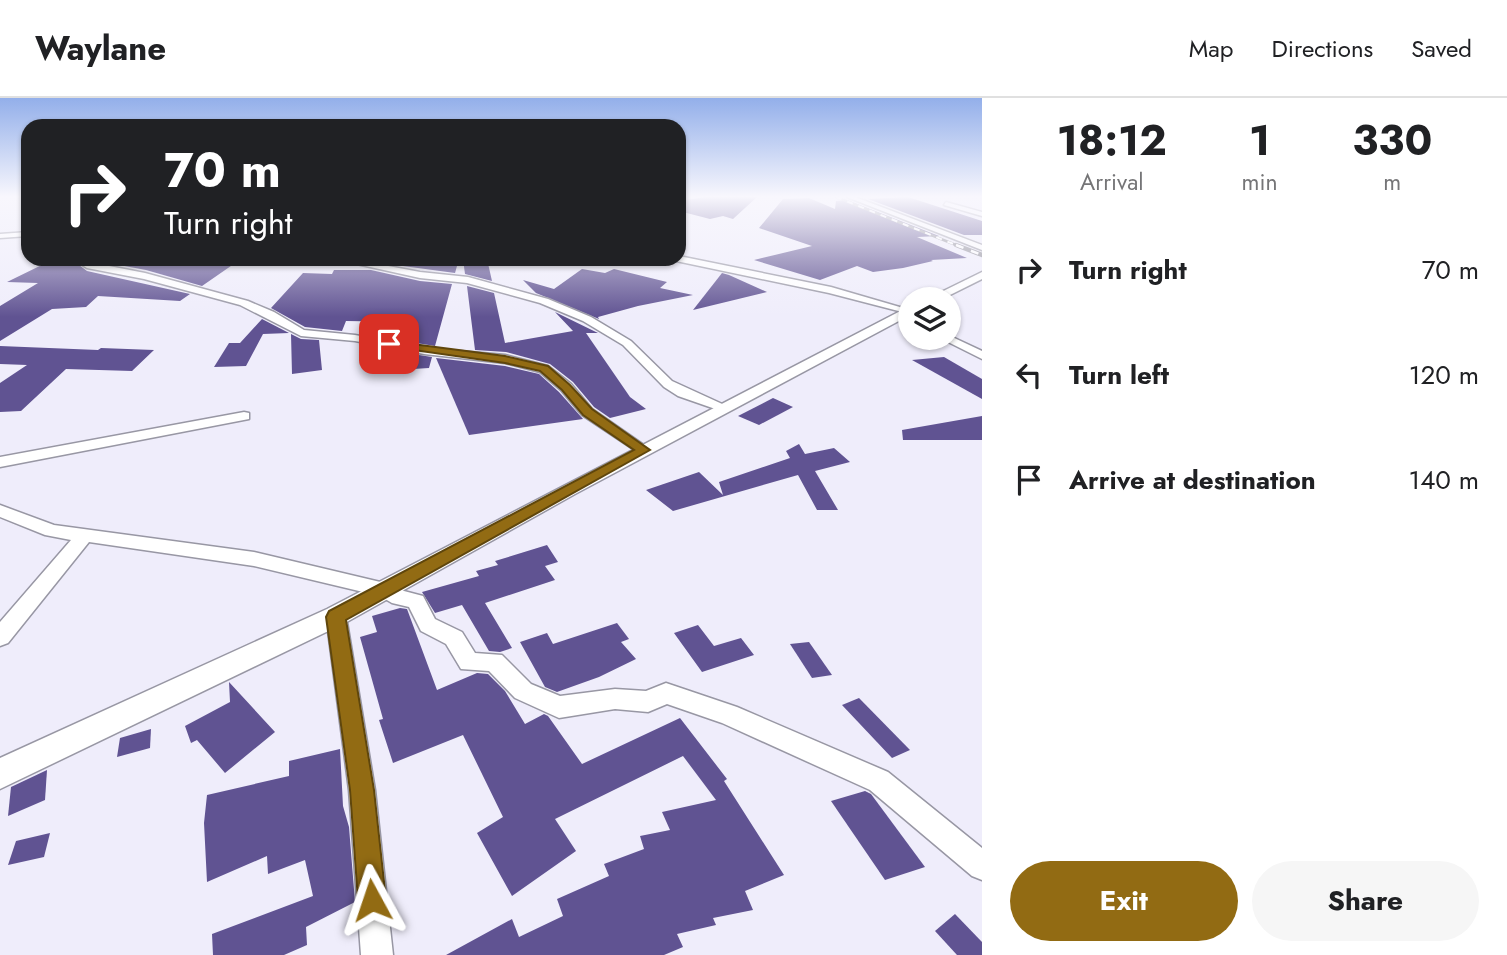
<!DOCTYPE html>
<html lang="en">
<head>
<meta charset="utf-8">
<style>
	:root { --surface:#fff; --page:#f6f6f6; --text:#202124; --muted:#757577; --line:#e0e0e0; --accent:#926b13 }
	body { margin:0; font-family:Jost,sans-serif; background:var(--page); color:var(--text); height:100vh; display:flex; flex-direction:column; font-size:26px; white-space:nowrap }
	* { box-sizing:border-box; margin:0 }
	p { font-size:23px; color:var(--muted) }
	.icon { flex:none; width:38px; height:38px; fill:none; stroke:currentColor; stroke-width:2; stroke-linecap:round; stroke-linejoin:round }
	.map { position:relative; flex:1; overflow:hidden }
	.panel { display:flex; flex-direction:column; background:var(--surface); width:525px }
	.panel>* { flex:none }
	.top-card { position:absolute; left:21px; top:21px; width:665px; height:147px; border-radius:21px; box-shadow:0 2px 5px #0004; background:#202124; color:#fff; overflow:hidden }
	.controls { position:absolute; left:898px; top:189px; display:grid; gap:14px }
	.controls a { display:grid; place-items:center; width:63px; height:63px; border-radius:50%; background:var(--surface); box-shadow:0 2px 5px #0004; font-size:35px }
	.pin { position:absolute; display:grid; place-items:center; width:60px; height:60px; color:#fff; margin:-30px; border-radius:14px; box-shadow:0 4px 10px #0006 }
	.me { position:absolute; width:77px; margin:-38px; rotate:355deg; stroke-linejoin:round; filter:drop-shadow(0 0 5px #0008) }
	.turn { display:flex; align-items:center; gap:24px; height:147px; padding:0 28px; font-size:32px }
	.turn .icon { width:91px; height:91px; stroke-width:2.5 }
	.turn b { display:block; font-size:49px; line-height:60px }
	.eta { display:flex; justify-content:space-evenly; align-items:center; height:119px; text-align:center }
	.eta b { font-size:42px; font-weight:700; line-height:49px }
	.action { display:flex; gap:14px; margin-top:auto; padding:14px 28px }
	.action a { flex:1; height:80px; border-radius:42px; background:var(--accent); color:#fff; font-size:28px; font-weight:700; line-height:80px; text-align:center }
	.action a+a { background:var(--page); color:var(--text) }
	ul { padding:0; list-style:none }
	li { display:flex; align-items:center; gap:21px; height:105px; padding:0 28px }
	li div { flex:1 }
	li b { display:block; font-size:26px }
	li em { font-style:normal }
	header { display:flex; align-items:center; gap:42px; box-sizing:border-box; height:98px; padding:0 35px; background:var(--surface); border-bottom:2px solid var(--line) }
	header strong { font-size:33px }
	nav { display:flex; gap:38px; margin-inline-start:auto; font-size:24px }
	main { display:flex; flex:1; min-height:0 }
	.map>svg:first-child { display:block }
</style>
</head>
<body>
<header>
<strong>Waylane</strong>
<nav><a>Map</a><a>Directions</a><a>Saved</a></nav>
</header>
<main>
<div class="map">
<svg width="982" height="857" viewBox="0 0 982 857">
	<rect width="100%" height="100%" fill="#efedfb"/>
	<g fill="#605392">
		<path d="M706,99H757L733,121L723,118L710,121L679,113V103Z"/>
		<path d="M908,99L982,123V137H964L868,101Z"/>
		<path d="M809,100L835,111L836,103L847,102L939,138L917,139L967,160L931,162L933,163L903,170L873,174L857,168L820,182L754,162L812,148L759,130L783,101Z"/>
		<path d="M54,161H71L87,173L190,196L180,203L98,198L86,209L52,211L0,243V208L38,185L7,184Z"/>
		<path d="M87,161H241L202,188L146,172Z"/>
		<path d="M420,161H459L455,175L403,168Z"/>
		<path d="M463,161H487L492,183L465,176Z"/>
		<path d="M582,171L605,175L614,171L667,184L660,190L693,197L638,208L598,219L599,221L536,195L523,182L554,191Z"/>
		<path d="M334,172H371L420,183L452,186L435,248L398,242L409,224L346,223L342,233L305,229L271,210L303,175L332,176Z"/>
		<path d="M722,175L729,177L767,194L693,212Z"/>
		<path d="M467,188L494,195L505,245L573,233L555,214L598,235H586L630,299L646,311L610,320L594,309L573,284L550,266L506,254L475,252Z"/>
		<path d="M262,221L289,235L263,236L246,268L214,269L229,245H240Z"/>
		<path d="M291,236L301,241L319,242L322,272L292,276Z"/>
		<path d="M0,248L98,252L101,250L154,252L132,273L66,271L21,313L0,314V285L27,267L0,266Z"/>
		<path d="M393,253L432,259L429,270L381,273Z"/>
		<path d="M944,259L982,281V301L912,262Z"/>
		<path d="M436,260L505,268L539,276L559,294L583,321L469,337Z"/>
		<path d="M773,300L793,309L759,327L738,318Z"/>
		<path d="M982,318V342H903L902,332Z"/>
		<path d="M799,346L805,356L834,350L850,364L815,373L838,412H817L798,377L673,413L646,392L699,374L723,397L719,384L790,360L786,353Z"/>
		<path d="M547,447L558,464L545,468L555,482L485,505L512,550L500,554L489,553L462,507L435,515L422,494L479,478L476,473L498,467L495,463Z"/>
		<path d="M400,510L407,511L437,592L477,575L488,576L505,593L525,626L544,616L548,618L582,666L680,620L727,681L724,683L784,777L745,793L753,812L713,820L716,827L677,836L683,849L664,857H446L512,821L519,839L563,818L557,801L609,778L604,766L644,751L640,738L670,732L662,714L716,702L683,658L555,721L576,753L512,798L477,735L503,719L463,637L393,665L379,622L383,621L360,539L377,534L372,518Z"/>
		<path d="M617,525L629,541L621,544L636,561L599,579L557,594L545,589L520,544L547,535L553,546Z"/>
		<path d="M698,527L714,548L741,540L754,557L702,574L674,535Z"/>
		<path d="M809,544L832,577L812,580L790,546Z"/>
		<path d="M229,584L275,634L225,675L197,642L191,645L185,628L230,604Z"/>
		<path d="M859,600L910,652L892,660L842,607Z"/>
		<path d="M151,631L150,650L117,659L120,640Z"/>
		<path d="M340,651L343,708L349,729L355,804L306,829L307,847L284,857H213L212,836L313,798L305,762L268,776L267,758L207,784L204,725L207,697L289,678V663Z"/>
		<path d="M47,672L45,702L8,718L11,689Z"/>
		<path d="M865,693L871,696L925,769L885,782L831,703Z"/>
		<path d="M50,735L44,759L8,767L16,743Z"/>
		<path d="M955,816L982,844V857H957L935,833Z"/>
	</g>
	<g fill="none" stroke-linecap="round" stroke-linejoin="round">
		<defs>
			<g id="minor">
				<path d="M847,99H855L982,147V152Z"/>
				<path d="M946,104L982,114V118L944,107Z"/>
				<path d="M28,134V138L0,140V136Z"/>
				<path d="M679,158L831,189L910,212V216L829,195L676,163Z"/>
				<path d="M73,161L145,175L248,203L274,214L304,232L355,237L424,250L505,257L548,268L571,286L592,311L651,352L649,355H639L582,317L561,292L540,274L505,265L424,256L355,243L301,238L240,207L144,181L87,170Z"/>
				<path d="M334,161H351L420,174L468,179L548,201L591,219L631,243L672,283L731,310L724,314L678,298L664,289L623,247L583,223L540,205L467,185L420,180Z"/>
				<path d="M948,237L982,253V261L940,240H948Z"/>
				<path d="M244,314L249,315V321L0,369V359Z"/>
				<path d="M0,407L54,427L254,454L393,487L404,493L423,498L435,521L462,534L475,555L502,557L531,586L560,598L615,591L646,593L666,585L737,609L888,674L982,750V782L972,778L870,692L722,625L667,606L648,614L615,611L559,620L515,600L489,573L461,571L446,546L421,533L409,509L392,505L380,498L254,468L89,444L8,545L0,548V524L71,442L45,437L0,419Z"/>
				<path d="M336,510L343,512L346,518L375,692L393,857H361L349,692L326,518L329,512Z"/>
			</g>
			<g id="tertiary">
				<path d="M982,174V181L942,201H927Z"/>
				<path d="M910,208V217L575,396L345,525L0,691V660L327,511Z"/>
			</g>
		</defs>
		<use href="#minor" stroke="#9897a4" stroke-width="3"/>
		<use href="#tertiary" stroke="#9897a4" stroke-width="3"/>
		<use href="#minor" fill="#fff" fill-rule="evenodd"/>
		<use href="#tertiary" fill="#fff" fill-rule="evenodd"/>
		<defs>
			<path id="rail-far1" d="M836,99L961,149"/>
			<path id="rail" d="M956,147L982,157"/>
		</defs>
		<use href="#rail-far1" stroke="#898892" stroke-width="2.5"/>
		<use href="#rail" stroke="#898892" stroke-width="4.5"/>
		<use href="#rail-far1" stroke="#fff" stroke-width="2" stroke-dasharray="6" stroke-linecap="butt"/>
		<use href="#rail" stroke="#fff" stroke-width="2.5" stroke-dasharray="8" stroke-linecap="butt"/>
	</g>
	<linearGradient id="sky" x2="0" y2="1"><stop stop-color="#93afea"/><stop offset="0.45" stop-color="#f8f7fd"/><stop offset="1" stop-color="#f8f7fd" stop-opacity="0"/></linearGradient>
	<rect width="982" height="219" fill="url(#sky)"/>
	<path fill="#926b13" stroke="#5f460c" stroke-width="2" d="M389,243L505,258L548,268L570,287L592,311L650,352L346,522L374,692L386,802L382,812L372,816L362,812L358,802L350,692L326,519L329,513L634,352L583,317L562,292L540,273L505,265L385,248V244Z"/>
</svg>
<div class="controls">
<a><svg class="icon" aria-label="layers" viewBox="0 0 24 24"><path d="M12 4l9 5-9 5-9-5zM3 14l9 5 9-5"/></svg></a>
</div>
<div class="pin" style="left:389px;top:246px;background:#d93025"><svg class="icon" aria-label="arrive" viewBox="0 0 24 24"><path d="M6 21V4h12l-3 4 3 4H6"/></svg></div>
<svg class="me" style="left:372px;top:802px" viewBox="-20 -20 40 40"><path d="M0-17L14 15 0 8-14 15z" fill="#926b13" stroke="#fff" stroke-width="4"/></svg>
<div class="top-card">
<div class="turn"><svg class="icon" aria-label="right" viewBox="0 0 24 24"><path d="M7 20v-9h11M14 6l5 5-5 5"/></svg><div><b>70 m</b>Turn right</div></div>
</div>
</div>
<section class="panel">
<div class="eta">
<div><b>18:12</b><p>Arrival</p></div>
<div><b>1</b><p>min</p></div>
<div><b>330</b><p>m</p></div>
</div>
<ul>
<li><svg class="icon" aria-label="right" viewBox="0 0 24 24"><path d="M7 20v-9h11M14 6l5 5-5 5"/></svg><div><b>Turn right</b></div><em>70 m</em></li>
<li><svg class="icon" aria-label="left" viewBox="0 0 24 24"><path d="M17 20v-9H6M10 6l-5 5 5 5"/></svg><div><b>Turn left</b></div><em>120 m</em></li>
<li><svg class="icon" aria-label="arrive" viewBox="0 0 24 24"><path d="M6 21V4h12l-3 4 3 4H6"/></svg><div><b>Arrive at destination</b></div><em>140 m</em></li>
</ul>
<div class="action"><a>Exit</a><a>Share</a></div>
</section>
</main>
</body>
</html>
